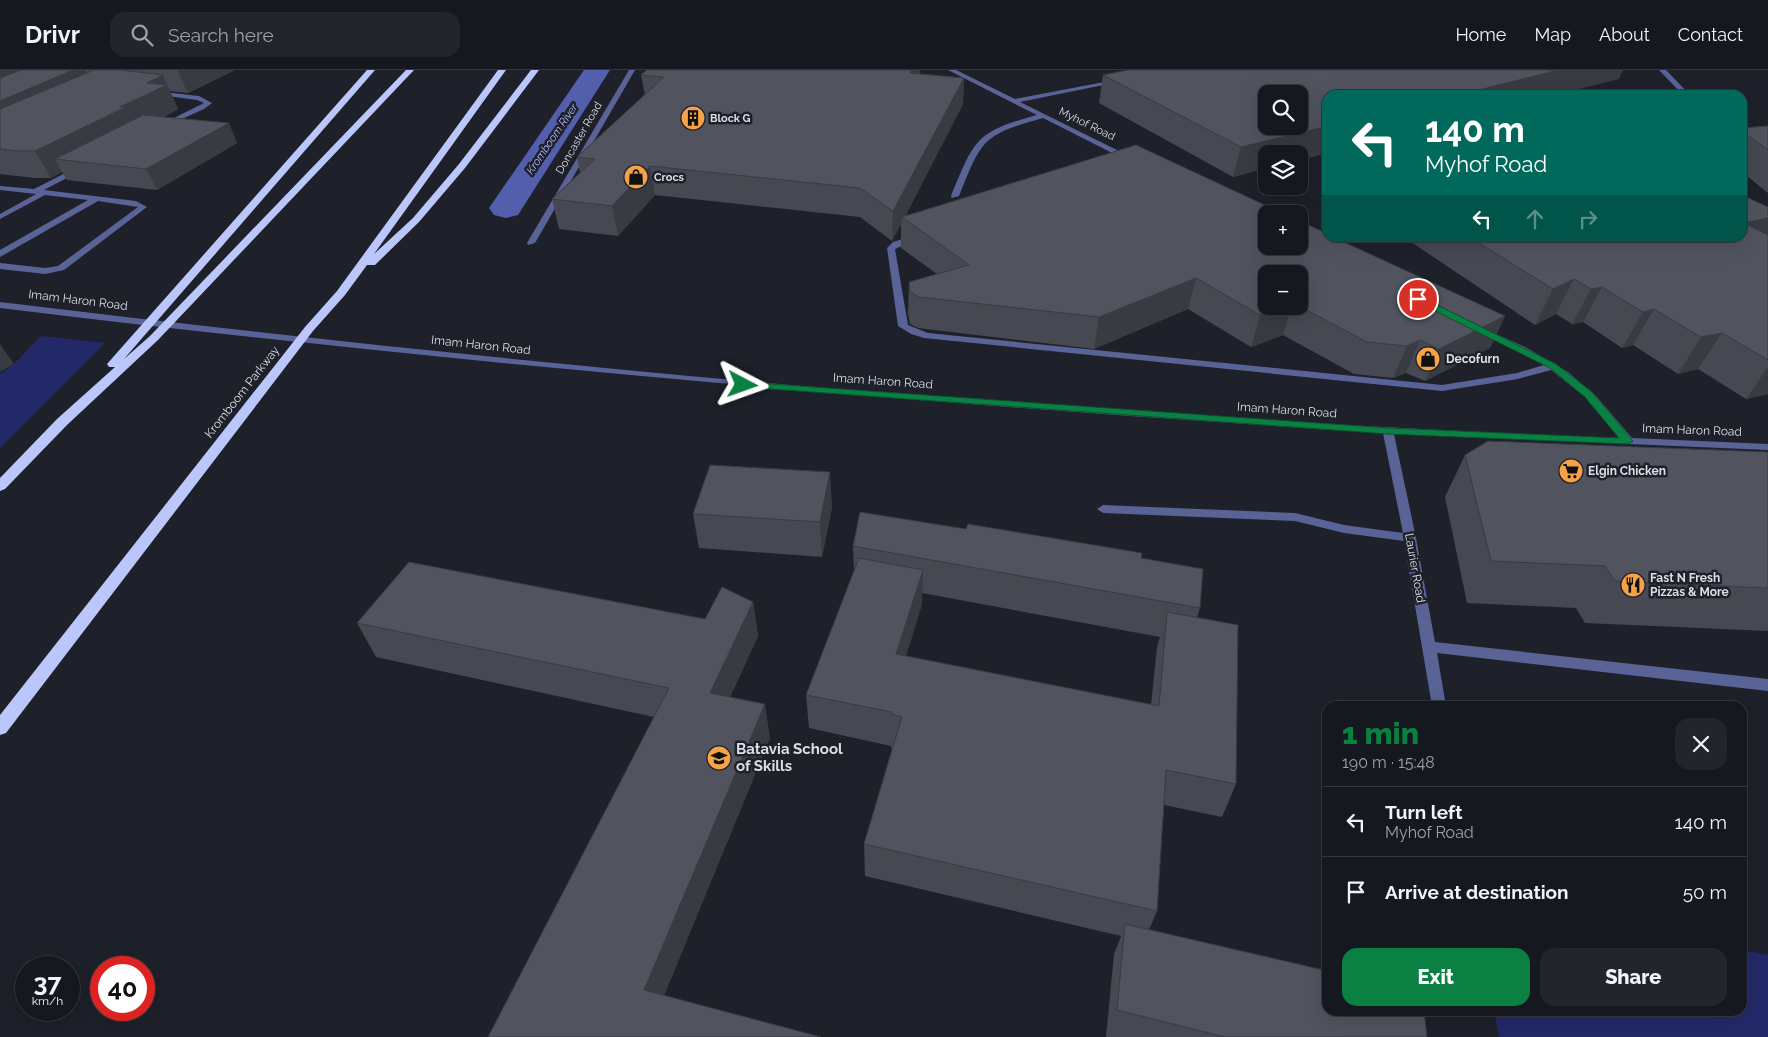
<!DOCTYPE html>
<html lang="en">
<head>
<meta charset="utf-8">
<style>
	:root { --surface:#161820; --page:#23252d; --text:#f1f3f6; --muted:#9ea0a5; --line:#35373e; --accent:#0b8043 }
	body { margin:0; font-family:Raleway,sans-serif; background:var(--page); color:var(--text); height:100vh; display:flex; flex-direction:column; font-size:19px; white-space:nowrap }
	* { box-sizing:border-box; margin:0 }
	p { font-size:16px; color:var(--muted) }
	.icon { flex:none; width:28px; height:28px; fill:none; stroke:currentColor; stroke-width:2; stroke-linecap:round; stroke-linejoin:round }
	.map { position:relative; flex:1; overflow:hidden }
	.sheet { position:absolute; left:1322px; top:631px; width:425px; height:315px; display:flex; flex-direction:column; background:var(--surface); border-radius:15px; box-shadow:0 5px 20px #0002,0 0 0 1px var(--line) }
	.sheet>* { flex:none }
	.hud { position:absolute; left:1322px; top:20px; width:425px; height:152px; border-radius:15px; box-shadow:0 5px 20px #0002,0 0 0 1px var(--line); background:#00695c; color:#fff; overflow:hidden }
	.buttons { position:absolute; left:1258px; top:15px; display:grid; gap:10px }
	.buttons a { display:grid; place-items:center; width:50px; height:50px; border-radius:10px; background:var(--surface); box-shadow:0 5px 20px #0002,0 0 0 1px var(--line); font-size:25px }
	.speed { position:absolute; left:15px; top:886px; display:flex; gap:10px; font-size:25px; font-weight:700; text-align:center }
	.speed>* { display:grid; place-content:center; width:65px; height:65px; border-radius:50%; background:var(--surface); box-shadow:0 5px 20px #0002,0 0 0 1px var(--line); line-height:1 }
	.speed small { font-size:12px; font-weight:400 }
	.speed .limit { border:8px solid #d22; background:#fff; color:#111 }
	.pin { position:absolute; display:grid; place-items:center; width:42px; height:42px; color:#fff; margin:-21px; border:2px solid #fff; border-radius:50%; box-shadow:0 1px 5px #0007 }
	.me { position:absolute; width:55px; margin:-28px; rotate:94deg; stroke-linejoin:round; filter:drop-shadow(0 0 4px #0008) }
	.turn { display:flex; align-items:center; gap:18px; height:105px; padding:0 20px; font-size:22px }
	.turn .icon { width:65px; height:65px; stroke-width:2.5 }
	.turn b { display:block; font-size:35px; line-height:42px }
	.lanes { display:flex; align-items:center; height:48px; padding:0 20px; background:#0003; justify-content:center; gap:25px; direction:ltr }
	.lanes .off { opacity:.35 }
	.round { display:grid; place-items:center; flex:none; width:52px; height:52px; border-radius:15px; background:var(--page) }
	.overview { display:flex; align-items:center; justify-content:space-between; height:85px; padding:0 20px }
	h1 { font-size:30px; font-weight:800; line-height:38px; color:var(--accent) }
	.cta { display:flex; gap:10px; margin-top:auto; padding:10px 20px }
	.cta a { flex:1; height:58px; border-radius:15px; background:var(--accent); color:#fff; font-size:20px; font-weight:800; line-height:58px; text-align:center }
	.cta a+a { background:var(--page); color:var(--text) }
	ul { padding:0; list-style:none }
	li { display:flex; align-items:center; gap:15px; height:70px; padding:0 20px; border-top:1px solid var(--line) }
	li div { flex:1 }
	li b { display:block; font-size:19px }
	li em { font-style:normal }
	header { display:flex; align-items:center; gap:30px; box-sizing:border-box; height:70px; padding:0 25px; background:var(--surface); border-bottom:1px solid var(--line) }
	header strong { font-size:24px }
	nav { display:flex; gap:28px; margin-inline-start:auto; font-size:18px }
	.search { width:350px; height:45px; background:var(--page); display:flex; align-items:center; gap:12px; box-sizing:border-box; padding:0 18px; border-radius:15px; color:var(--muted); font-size:19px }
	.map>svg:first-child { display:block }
</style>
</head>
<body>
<header>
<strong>Drivr</strong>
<div class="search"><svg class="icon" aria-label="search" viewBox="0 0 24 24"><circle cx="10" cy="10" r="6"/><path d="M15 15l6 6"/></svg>Search here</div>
<nav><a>Home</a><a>Map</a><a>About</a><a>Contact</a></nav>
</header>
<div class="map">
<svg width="1768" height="967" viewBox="0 0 1768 967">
	<rect width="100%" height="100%" fill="#1e202a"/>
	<g fill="#232968">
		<path d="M41,266L105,273L0,378V304L14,294Z"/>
		<path d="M1743,880L1768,885V967H1499L1494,941H1742Z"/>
	</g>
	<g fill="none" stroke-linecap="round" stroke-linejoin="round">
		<path fill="#535fad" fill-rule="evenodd" d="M584,0H610L518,145L506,148L494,145L489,138Z"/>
		<g fill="#596396" fill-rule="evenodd">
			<path d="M629,0H635L535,173L528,175L527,173Z"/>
			<path d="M948,0H956L1015,29L1120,9L1121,10L1118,12L1020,32L1135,89L1128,91L1043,48C982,65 982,69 959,126L952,128L951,126C975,69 975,62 1037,45Z"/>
			<path d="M1659,0H1666L1690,25H1683Z"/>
			<path d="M155,21L199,26L212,33L204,39L164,57L160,55L204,33L197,30L153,24L152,23Z"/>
			<path d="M79,96L83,98L82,100L44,120L136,131L147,137L64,200L45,204L0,199V193L45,198L58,196L138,137L98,131L0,187V180L88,130L45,125L0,149V144L36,124L0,120V116L34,119Z"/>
			<path d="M915,165L922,167L895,179L908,255L928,263L1442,315L1517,303L1544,295L1478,262V258L1481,257L1527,278L1568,302L1597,327L1632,368L1768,374V380L1394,364L1416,468L1435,572L1768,609V621L1437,583L1446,636H1432L1404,471L1344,463L1295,451L1103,443L1097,439L1103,435L1295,443L1344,455L1403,463L1383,363C921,334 460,294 0,238V232C538,297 1078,347 1620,368L1584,326L1551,300L1518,309L1442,321L924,268L911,264L898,256L887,178L893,172Z"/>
		</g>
		<g fill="#bbc7fa" fill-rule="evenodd">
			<path d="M367,0H375L124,289L150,266L406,0H414L158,270L67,355L5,419L0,421V408L57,349L115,297H109L107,294Z"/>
			<path d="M498,0H506L374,184L413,148L459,94L531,0H539L465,98L419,152L375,195H367L345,225L313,261L6,663L0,665V645L305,257L337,221Z"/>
		</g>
	</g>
	<g fill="#464852" fill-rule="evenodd">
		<path d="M0,0H235L188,23L170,21L178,39L164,47L237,73L157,120L67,110L62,102L51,108H34L0,104Z"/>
		<path d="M647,0H920V4L964,8L963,34L905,146L1136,75L1284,144H1266V176H1299V151L1328,164V168H1335L1505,246L1490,278L1425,311L1406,303L1393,308L1354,304L1283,265L1251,277L1188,239L1094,279L918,258L910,254L908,243L909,212L937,204L901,178V154L892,171L860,147L655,125L618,166L559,159L552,129L580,103L577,87L645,25L641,5ZM1266,204H1299V236H1266Z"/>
		<path d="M1103,5L1619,9L1328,25V83L1299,90V84H1266V98L1233,107L1099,33Z"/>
		<path d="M1768,56V123L1742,102V58Z"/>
		<path d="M1768,137V324L1746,329L1698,299L1678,304L1633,275L1622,278L1583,252L1572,254L1556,244L1535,255L1408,170L1409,168H1742Z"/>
		<path d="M1768,382V561L1585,553L1576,538L1467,533L1445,427L1465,385Z"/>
		<path d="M832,437L822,487L699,478L693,444Z"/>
		<path d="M853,476L1141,488L1200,538L1197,548L1236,714L1222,747L1164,735L1157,841L1149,860L1427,967H1106L1114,884L1121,866L865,806L864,774L892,678H891V676L809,658L806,625L854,501ZM922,523L1160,567L1157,577L1151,635L906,586L922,534Z"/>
		<path d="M753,532L758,566L730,627L770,668L664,925L488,967L654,647L376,587L357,553L705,549Z"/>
	</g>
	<g fill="#393b42">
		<path d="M1,0H85L96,20L0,63V1Z"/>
		<path d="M177,0H235L188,23Z"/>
		<path d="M912,0H920L919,13L910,3Z"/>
		<path d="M1559,0H1623L1619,9L1556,25H1459Z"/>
		<path d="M163,5L178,39L138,60L55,89L62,102L51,108L35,81L120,37L147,13Z"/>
		<path d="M964,8L963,34L904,149L902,147L901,154L892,171L893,141Z"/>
		<path d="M229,53L237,73L157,120L146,99Z"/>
		<path d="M1328,56V83L1299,90V84H1266V98L1233,107L1241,77Z"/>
		<path d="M650,96L655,125L618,166L612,136Z"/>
		<path d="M1768,148V172L1744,153Z"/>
		<path d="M1196,208L1188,239L1094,279L1099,247Z"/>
		<path d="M1574,209L1556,244L1535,255L1553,219Z"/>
		<path d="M1602,217L1583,252L1572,254L1591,219Z"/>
		<path d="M1284,236H1292L1283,265L1251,277L1260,245Z"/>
		<path d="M1654,239L1633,275L1622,278L1643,242Z"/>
		<path d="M1505,246L1490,278L1425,311L1439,279Z"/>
		<path d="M1722,263L1698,299L1678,304L1701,267Z"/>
		<path d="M1420,270L1406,303L1393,308L1407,276Z"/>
		<path d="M0,274L14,294L0,302Z"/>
		<path d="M1768,297V324L1746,329Z"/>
		<path d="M830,402L832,437L822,487L820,452Z"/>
		<path d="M923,500L922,534L896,619V584Z"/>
		<path d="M753,532L758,566L716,657L710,623Z"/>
		<path d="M765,634L770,668L655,948L644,920Z"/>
	</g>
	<g fill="#51545f" stroke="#393b42" fill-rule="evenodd">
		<path d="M21,0H73L0,31V8Z"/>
		<path d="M94,0H121L163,5L147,13L167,15L120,37H126L35,81H17L0,79V39Z"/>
		<path d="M647,0H912L910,3L964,8L893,141L860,118L650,96L612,136L552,129L595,89L577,87L664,7L641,5Z"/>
		<path d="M1128,0H1559L1459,25H1328V56L1241,77L1103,5ZM1266,24H1299V56H1266Z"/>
		<path d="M143,45L229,53L146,99L55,89Z"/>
		<path d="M1768,56V80L1742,61V58Z"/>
		<path d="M1136,75L1284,144H1266V176H1299V151L1328,164V168H1335L1505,246L1439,279L1420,270L1407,276L1367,272L1299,236V204H1266V236H1284L1260,245L1196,208L1099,247L919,227L910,222L909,212L969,195L902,147Z"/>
		<path d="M1742,125L1768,137V148L1744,153L1768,165V290L1722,263L1701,267L1654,239L1643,242L1602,217L1591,219L1574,209L1553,219L1471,168H1742Z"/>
		<path d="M1488,371L1768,382V518L1615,511L1605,496L1491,491L1465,385Z"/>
		<path d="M710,395L830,402L820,452L693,444Z"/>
		<path d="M860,442L966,459L968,454L1142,483L1141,488L1203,499L1200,538L853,476Z"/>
		<path d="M859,488L923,500L896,584L1159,636L1167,542L1238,555L1236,714L1166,700L1157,841L864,774L902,647L891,644L892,642L806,625Z"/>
		<path d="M409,492L705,549L722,517L753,532L710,623L765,634L644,920L821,967H488L669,618L357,553Z"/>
		<path d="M1125,854L1328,901V941H1424L1427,967H1225L1117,940Z"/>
	</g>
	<path fill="#0b8043" stroke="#07532c" d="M1415,227H1421L1556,294L1592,322L1633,371L1628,374L1388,364L743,317L738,315L743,312L1388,358L1619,368L1585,327L1550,298L1415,231Z"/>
	<defs>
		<symbol id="building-disc" viewBox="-11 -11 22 22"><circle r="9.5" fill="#f6a247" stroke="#1e202a"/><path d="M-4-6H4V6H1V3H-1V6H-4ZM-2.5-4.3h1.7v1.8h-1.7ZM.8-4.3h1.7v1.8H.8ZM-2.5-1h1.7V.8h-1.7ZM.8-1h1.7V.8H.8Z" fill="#111"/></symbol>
		<symbol id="shop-disc" viewBox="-11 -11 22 22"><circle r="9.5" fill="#f6a247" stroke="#1e202a"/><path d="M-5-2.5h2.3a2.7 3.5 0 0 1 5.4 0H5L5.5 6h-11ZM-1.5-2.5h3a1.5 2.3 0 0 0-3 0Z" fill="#111"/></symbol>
		<symbol id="supermarket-disc" viewBox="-11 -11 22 22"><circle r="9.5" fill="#f6a247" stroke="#1e202a"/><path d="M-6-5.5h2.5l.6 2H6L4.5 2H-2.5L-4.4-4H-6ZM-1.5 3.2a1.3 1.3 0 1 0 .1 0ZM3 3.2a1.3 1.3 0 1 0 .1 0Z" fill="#111"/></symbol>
		<symbol id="restaurant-disc" viewBox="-11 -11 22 22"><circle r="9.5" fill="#f6a247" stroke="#1e202a"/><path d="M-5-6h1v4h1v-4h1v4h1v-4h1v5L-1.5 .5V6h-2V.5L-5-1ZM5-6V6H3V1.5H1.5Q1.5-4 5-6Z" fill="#111"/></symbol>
		<symbol id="school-disc" viewBox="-11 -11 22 22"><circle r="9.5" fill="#f6a247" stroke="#1e202a"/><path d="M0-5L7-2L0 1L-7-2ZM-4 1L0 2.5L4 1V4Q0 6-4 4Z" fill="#111"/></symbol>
	</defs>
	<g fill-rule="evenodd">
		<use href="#building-disc" x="679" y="34" width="28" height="28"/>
		<use href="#shop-disc" x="622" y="93" width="28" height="28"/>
		<use href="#shop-disc" x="1414" y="275" width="28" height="28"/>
		<use href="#supermarket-disc" x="1557" y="387" width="28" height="28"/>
		<use href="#restaurant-disc" x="1619" y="501" width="28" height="28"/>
		<use href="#school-disc" x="705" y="674" width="28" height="28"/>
	</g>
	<g text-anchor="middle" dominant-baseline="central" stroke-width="5" stroke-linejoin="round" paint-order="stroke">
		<g font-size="11" font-weight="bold" fill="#dcdee5" stroke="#1e202a" text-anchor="start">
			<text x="710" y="48">Block G</text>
			<text x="654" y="107">Crocs</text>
		</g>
		<g font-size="11" fill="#dcdee5" stroke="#1e202a">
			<text transform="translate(1087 54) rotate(26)">Myhof Road</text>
			<text transform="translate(579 68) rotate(-60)">Doncaster Road</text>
		</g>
		<g font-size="11" font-style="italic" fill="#b0befe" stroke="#1e202a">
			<text transform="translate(552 69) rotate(-56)">Kromboom River</text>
		</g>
		<g font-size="12" fill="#dcdee5" stroke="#1e202a">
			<text transform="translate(78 230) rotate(7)">Imam Haron Road</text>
			<text transform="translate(481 275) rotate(6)">Imam Haron Road</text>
			<text transform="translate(883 311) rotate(4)">Imam Haron Road</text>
			<text transform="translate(242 322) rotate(-52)">Kromboom Parkway</text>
			<text transform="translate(1287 340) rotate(4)">Imam Haron Road</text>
			<text transform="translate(1692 360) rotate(2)">Imam Haron Road</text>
			<text transform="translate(1415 498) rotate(80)">Laurier Road</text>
		</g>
		<g font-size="12" font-weight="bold" fill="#dcdee5" stroke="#1e202a" text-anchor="start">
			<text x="1446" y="289">Decofurn</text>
			<text x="1588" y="401">Elgin Chicken</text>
			<text x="1650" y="508">Fast N Fresh<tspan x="1650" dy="14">Pizzas &amp; More</tspan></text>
		</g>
		<g font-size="15" font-weight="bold" fill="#dcdee5" stroke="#1e202a" text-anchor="start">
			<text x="736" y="679">Batavia School<tspan x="736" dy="17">of Skills</tspan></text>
		</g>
	</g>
</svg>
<div class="buttons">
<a><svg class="icon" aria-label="search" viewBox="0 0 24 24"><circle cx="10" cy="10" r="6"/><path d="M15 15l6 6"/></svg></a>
<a><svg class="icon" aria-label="layers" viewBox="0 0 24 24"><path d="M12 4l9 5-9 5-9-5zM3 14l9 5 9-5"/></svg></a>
<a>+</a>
<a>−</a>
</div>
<div class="speed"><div>37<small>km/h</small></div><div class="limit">40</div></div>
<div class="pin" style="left:1418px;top:229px;background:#d93025"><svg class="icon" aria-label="arrive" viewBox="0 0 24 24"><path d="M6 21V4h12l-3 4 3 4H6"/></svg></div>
<svg class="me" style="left:743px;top:315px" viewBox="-20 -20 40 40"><path d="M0-17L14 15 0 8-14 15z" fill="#0b8043" stroke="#fff" stroke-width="4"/></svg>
<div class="hud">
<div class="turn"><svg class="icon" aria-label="left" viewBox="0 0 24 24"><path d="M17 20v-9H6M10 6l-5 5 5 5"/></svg><div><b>140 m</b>Myhof Road</div></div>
<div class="lanes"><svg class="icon" aria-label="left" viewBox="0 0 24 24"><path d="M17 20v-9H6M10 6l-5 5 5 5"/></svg><svg class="icon off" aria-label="ahead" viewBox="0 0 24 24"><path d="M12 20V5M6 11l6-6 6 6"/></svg><svg class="icon off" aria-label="right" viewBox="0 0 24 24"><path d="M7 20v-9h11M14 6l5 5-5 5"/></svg></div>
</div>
<section class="sheet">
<div class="overview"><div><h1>1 min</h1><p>190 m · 15:48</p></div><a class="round"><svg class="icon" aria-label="close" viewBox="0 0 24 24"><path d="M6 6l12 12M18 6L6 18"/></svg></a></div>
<ul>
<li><svg class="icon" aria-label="left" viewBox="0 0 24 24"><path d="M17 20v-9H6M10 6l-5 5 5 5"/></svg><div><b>Turn left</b><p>Myhof Road</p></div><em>140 m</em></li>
<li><svg class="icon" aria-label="arrive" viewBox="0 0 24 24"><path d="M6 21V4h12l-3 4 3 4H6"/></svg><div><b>Arrive at destination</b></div><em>50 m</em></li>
</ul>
<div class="cta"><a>Exit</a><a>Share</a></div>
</section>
</div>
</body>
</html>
